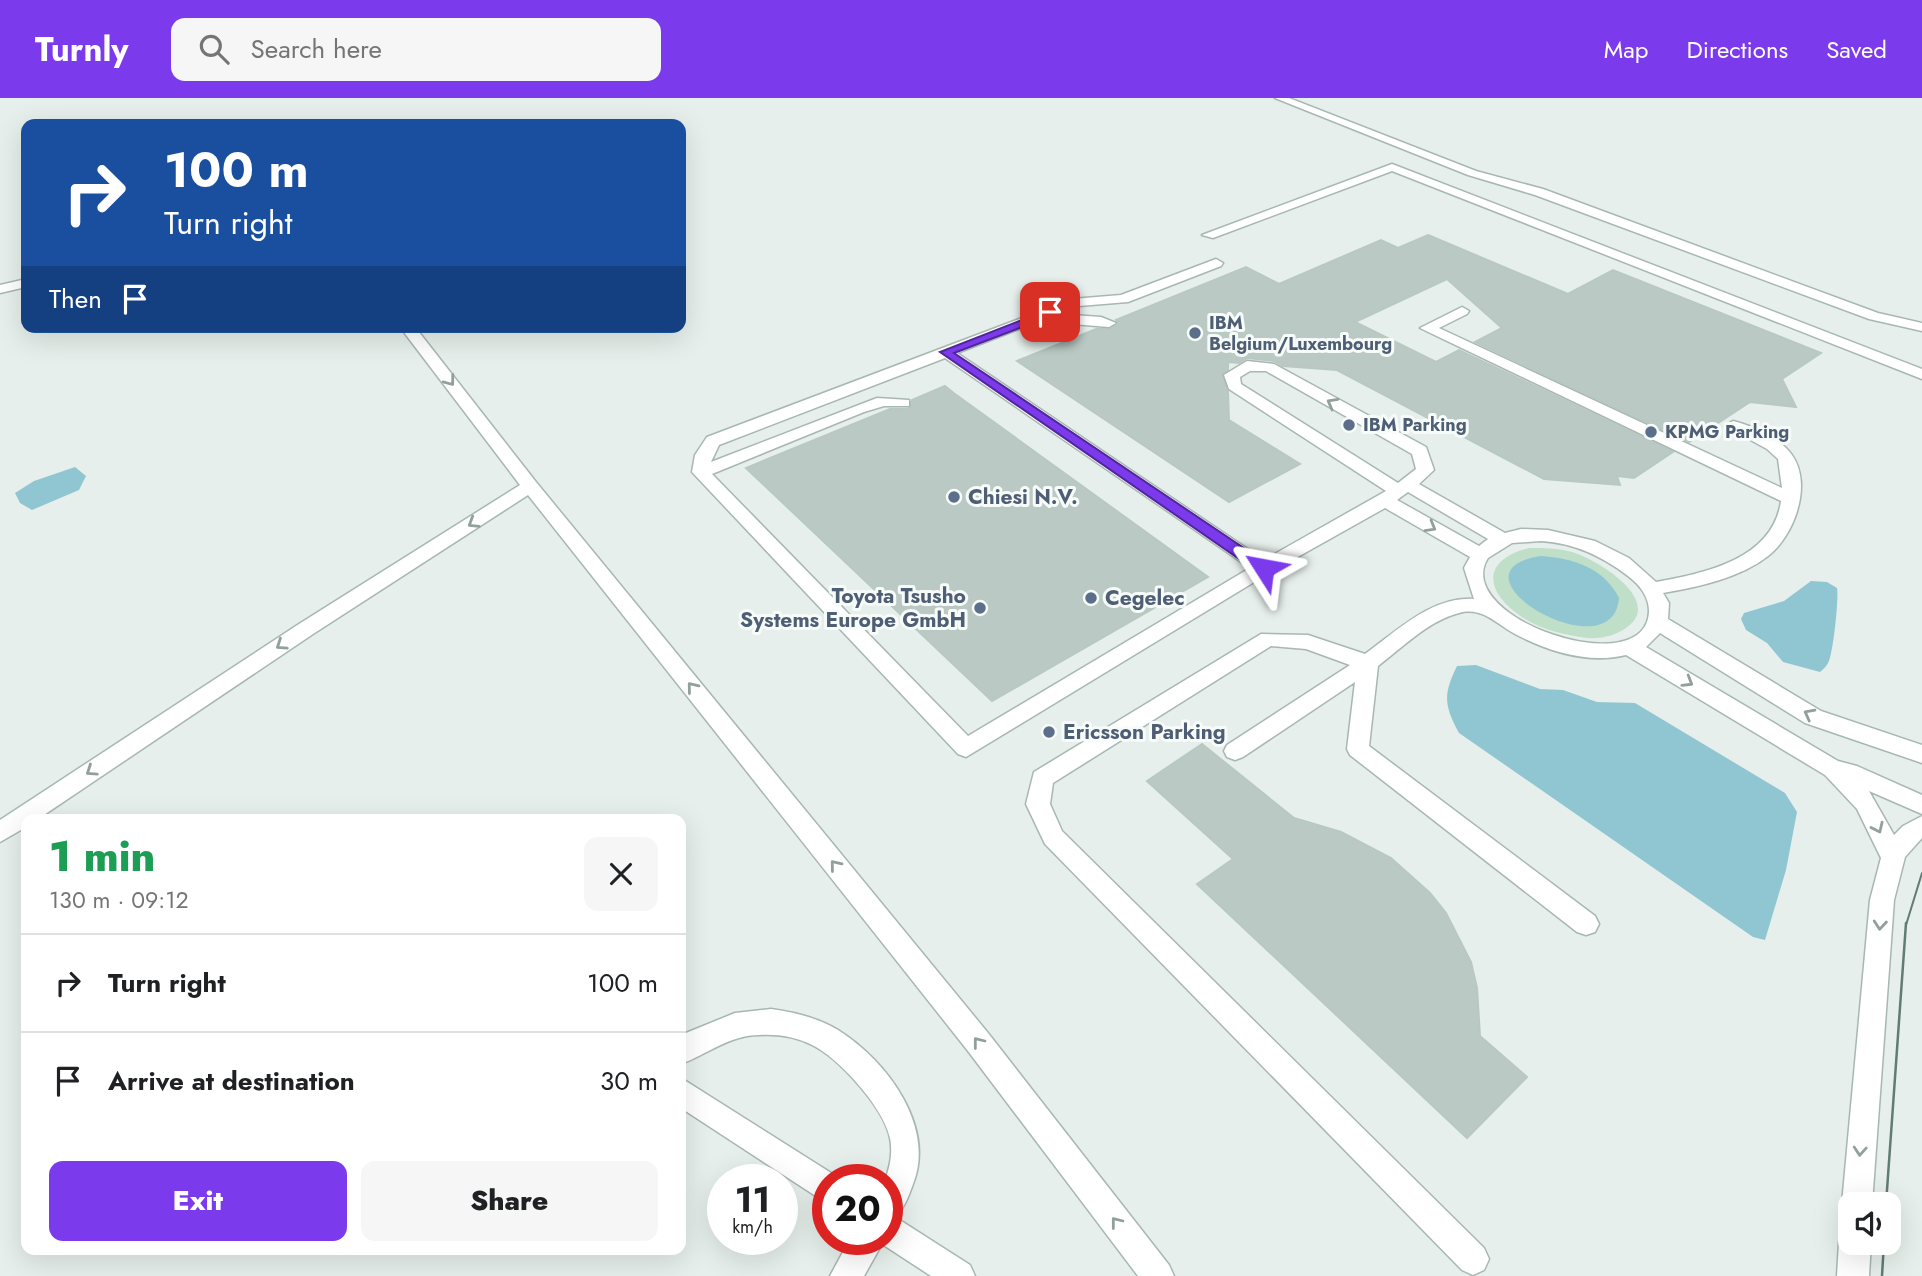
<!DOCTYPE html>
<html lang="en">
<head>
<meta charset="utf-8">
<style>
	:root { --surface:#fff; --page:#f6f6f6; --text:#202124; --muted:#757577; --line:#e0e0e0; --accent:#7c3aed }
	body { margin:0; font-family:Jost,sans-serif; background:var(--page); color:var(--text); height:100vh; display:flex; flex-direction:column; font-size:26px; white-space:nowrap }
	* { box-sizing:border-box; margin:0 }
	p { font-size:23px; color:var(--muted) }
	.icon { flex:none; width:38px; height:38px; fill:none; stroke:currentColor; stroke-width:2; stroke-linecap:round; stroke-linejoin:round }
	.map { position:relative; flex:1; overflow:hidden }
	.drawer { position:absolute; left:21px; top:716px; width:665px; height:441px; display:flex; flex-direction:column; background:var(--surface); border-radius:14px; box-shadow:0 7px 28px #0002 }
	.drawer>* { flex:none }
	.top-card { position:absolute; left:21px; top:21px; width:665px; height:214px; border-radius:14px; box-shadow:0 7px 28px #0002; background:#1a4fa0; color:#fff; overflow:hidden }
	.tools { position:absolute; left:1838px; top:1094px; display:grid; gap:14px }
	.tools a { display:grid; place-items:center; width:63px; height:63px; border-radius:14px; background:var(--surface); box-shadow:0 7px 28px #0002; font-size:35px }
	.speed { position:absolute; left:707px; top:1066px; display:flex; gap:14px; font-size:35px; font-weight:700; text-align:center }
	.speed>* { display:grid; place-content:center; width:91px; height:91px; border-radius:50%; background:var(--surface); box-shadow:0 7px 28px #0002; line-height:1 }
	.speed small { font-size:18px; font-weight:400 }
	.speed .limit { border:10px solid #d22; background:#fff; color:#111 }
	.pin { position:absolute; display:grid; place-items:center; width:60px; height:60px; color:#fff; margin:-30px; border-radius:14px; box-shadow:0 4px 10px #0006 }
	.me { position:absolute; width:77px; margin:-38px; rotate:304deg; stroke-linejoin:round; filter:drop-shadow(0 0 5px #0008) }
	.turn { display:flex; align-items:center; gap:24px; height:147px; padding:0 28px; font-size:32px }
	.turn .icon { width:91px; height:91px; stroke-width:2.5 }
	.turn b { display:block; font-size:49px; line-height:60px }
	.then { display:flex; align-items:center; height:66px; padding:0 28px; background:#0003; gap:14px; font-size:26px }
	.round { display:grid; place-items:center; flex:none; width:74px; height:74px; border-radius:14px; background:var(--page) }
	.overview { display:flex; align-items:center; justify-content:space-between; height:119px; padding:0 28px }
	h1 { font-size:42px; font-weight:800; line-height:52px; color:#1e9e55 }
	.primary-button { display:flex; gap:14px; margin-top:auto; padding:14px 28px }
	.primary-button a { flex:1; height:80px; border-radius:14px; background:var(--accent); color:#fff; font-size:28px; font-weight:800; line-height:80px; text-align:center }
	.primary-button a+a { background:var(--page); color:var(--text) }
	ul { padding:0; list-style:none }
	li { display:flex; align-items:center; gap:21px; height:98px; padding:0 28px; border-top:2px solid var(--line) }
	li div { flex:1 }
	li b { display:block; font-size:26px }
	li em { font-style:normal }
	header { display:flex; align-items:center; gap:42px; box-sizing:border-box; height:98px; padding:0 35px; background:var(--accent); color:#fff }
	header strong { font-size:33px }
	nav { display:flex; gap:38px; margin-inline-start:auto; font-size:24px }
	.search { width:490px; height:63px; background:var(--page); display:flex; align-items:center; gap:18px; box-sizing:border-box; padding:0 24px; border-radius:14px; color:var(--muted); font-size:26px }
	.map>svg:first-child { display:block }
</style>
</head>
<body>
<header>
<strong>Turnly</strong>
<div class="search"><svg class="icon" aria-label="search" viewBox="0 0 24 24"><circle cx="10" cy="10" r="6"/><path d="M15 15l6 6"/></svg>Search here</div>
<nav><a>Map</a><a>Directions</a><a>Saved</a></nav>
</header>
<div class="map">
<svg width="1922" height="1178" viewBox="0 0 1922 1178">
	<rect width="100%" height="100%" fill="#e6efeb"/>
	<path fill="#c0dfc9" d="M1529,450C1544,450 1558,450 1572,454C1597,461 1669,505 1623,532C1613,538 1600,541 1587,540C1564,537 1541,532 1522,519C1484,494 1481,462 1529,450Z"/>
	<g fill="#90c6d1">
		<path d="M75,369L86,378L79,392L32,412L20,405L15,395L34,383Z"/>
		<path d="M1541,458C1573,460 1604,470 1619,500C1613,577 1438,474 1541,458Z"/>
		<path d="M1811,483L1827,484L1837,490C1839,500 1833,557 1828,565C1826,569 1823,571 1820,574L1783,564L1767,545L1746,532L1741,521L1744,515L1784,503Z"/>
		<path d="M1476,567L1540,591L1563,592L1597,604L1635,605L1785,695L1797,714L1786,772L1765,842L1753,839L1459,635C1444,607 1443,597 1457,568Z"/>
	</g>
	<g fill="#bbc9c4" stroke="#b8c8c2" stroke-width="2">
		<path d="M1428,137L1568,196L1613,172L1821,255L1782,281L1796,309L1750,304L1689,344L1475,244L1502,230L1447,181L1355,224L1436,264L1459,252L1673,354L1634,380L1617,378L1620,387L1544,381L1337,272L1283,268L1274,263L1247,260L1239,265L1228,264V272L1222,276L1228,294L1229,322L1300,366L1229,404L1017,263L1096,231H1110L1119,226L1116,222L1246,169L1279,186L1381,142L1398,150Z"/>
		<path d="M945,288L955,296L1208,479L992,603L746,370L890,311H909L912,302Z"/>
		<path d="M1202,646L1294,720L1341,734L1391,760L1430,795L1446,815L1471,864L1477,890L1480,938L1527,979L1467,1040L1197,786L1233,761L1147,683Z"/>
	</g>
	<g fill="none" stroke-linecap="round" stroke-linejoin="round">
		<defs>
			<g id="minor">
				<path d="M1275,0H1289L1476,73L1543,91L1878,215L1922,225V233L1869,221L1535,97L1468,77Z"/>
				<path d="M1392,66L1922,271V281L1392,73L1213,140L1202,137Z"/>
				<path d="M1216,161L1223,165L1221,168L1128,204L1079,208L957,255L1264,462L1386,393L1229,291L1224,277L1247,263L1274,266L1426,349L1434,372L1419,386L1505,435L1521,431L1548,432L1595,443L1629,460L1656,484C1706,475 1773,461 1781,403L1420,230L1462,209L1469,213L1467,216L1439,230L1782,390L1778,361L1767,351L1725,328L1733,323C1753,328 1780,340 1792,357C1813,387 1794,438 1768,458C1740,480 1698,489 1663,495L1669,505L1668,521L1821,613L1922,647V665L1805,625L1660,535L1646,549L1838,663L1857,668L1922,697V716L1869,693L1894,737L1903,728L1922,718V740L1905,759L1894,802L1872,1106H1850V1118L1842,1106L1870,802L1881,760L1857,711L1825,677L1626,557C1590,566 1550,554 1517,537C1497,527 1483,508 1459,515C1428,523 1403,549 1378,568L1369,648L1595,818L1599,826L1595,834L1586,837L1577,834L1350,657L1347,651L1355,584L1243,659L1235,662L1227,659L1224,653L1227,647L1350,567L1306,551L1271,548L1053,685L1050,706L1062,733L1484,1150L1489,1161L1484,1172L1473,1177L1462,1172L1045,746L1026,706L1034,674L1261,536L1308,537L1365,556C1397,533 1432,498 1474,501L1464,470L1470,459L1385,410L1269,475L966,659L958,656L692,374L695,357L707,339L1072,201L1121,197ZM945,260L1250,470L968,638L712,376L864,314L884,308H909V302L877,300L711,364L719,347ZM1250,273H1266L1412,356L1416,371L1398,385L1241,286L1240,279ZM1408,394L1488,441L1479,448L1397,402ZM1541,443C1574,445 1602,458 1628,478C1640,487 1649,499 1649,513C1647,587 1450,520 1488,460L1512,445Z"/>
				<path d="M26,181V189L0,195V187Z"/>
				<path d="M1072,217L1101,219L1116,225L1109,229L1072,226L1050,232L1043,228Z"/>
				<path d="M400,229H415L536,384L988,935L1169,1167L1174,1178H1138L968,953L528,397L313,536L38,721H26V729L0,744V722L299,526L520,387Z"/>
				<path d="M771,911C794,914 818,920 838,932C886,962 936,1028 913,1086C909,1097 904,1111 895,1119L970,1167L975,1178H931L882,1146L864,1178H830L850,1141H887V1082H885C890,1069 893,1054 890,1040C884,1010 839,960 812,947C797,939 777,936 760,937C729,937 708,956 681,966V937L735,915Z"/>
				<path d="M681,980L839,1080L828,1082V1106L681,1010Z"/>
				<path d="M1850,1131V1144H1871L1869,1178H1837L1839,1144L1844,1133Z"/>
			</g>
		</defs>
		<use href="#minor" stroke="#a8b7b2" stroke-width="3"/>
		<use href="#minor" fill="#fff" fill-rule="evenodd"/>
		<path stroke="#607c75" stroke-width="2" d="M1906,827L1922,775"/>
		<g stroke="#607c75" stroke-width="2.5">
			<path d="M1886,1106L1906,825"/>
			<path d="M1882,1178L1884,1144"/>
		</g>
	</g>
	<defs><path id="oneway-chevron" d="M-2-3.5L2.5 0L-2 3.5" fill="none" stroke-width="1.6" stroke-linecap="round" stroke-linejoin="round" transform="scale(1.75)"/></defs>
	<g stroke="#92a09c">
		<use href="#oneway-chevron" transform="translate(450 283) rotate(53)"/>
		<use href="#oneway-chevron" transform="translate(1332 305) rotate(-151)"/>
		<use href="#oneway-chevron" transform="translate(473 425) rotate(148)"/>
		<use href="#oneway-chevron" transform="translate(1431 429) rotate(30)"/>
		<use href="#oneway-chevron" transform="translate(281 547) rotate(146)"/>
		<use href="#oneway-chevron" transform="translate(1688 584) rotate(31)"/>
		<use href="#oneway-chevron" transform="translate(692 589) rotate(-129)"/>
		<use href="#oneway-chevron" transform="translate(1809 616) rotate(-152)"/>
		<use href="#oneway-chevron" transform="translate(91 673) rotate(146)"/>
		<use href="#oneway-chevron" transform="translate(1878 730) rotate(65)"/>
		<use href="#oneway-chevron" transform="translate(835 767) rotate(-129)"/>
		<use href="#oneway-chevron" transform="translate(1880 827) rotate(95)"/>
		<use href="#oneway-chevron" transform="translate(978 944) rotate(-128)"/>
		<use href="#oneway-chevron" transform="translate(1860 1053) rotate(94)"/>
		<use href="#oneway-chevron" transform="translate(1116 1124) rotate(-128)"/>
	</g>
	<path fill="#7c3aed" stroke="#51269a" stroke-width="2" d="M1050,211L1056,214L1054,217L954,255L1269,467V474H1258L940,254Z"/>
	<g fill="#5c6f8a" stroke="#f7fbf9" stroke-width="2.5">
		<circle cx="1195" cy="235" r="7"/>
		<circle cx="1349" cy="327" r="7"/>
		<circle cx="1651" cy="334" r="7"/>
		<circle cx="954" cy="399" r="7"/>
		<circle cx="1091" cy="500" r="7"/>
		<circle cx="980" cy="510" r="7"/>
		<circle cx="1049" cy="634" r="7"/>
	</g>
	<g text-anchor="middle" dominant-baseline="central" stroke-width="6" stroke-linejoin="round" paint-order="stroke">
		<g font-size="18" font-weight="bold" fill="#4e5e75" stroke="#f7fbf9" text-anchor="start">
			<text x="1209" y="225">IBM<tspan x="1209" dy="21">Belgium/Luxembourg</tspan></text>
			<text x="1363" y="327">IBM Parking</text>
			<text x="1665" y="334">KPMG Parking</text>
		</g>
		<g font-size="21" font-weight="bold" fill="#4e5e75" stroke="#f7fbf9" text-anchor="start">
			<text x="968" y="399">Chiesi N.V.</text>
			<text x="966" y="498" text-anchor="end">Toyota Tsusho<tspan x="966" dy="24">Systems Europe GmbH</tspan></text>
			<text x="1105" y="500">Cegelec</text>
			<text x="1063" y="634">Ericsson Parking</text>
		</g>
	</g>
</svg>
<div class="tools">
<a><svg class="icon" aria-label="sound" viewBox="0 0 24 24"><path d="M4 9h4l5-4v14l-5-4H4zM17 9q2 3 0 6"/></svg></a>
</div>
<div class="speed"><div>11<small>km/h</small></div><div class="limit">20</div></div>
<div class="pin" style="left:1050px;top:214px;background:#d93025"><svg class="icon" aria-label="arrive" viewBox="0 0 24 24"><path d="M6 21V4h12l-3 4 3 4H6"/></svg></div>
<svg class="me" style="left:1264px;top:470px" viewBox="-20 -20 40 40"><path d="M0-17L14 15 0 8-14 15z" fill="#7c3aed" stroke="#fff" stroke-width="4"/></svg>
<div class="top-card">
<div class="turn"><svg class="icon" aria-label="right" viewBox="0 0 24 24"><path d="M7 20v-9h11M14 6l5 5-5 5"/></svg><div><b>100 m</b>Turn right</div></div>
<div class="then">Then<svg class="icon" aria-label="arrive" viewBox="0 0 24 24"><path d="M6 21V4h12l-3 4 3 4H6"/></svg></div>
</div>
<section class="drawer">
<div class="overview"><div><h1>1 min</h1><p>130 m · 09:12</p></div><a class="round"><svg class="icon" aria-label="close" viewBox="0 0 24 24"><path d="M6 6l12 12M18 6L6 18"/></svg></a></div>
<ul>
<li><svg class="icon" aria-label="right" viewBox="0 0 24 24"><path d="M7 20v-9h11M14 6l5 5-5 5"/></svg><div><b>Turn right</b></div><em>100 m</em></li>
<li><svg class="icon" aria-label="arrive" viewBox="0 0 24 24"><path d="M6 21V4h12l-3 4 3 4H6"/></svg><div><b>Arrive at destination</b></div><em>30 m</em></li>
</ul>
<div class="primary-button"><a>Exit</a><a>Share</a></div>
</section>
</div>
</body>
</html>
